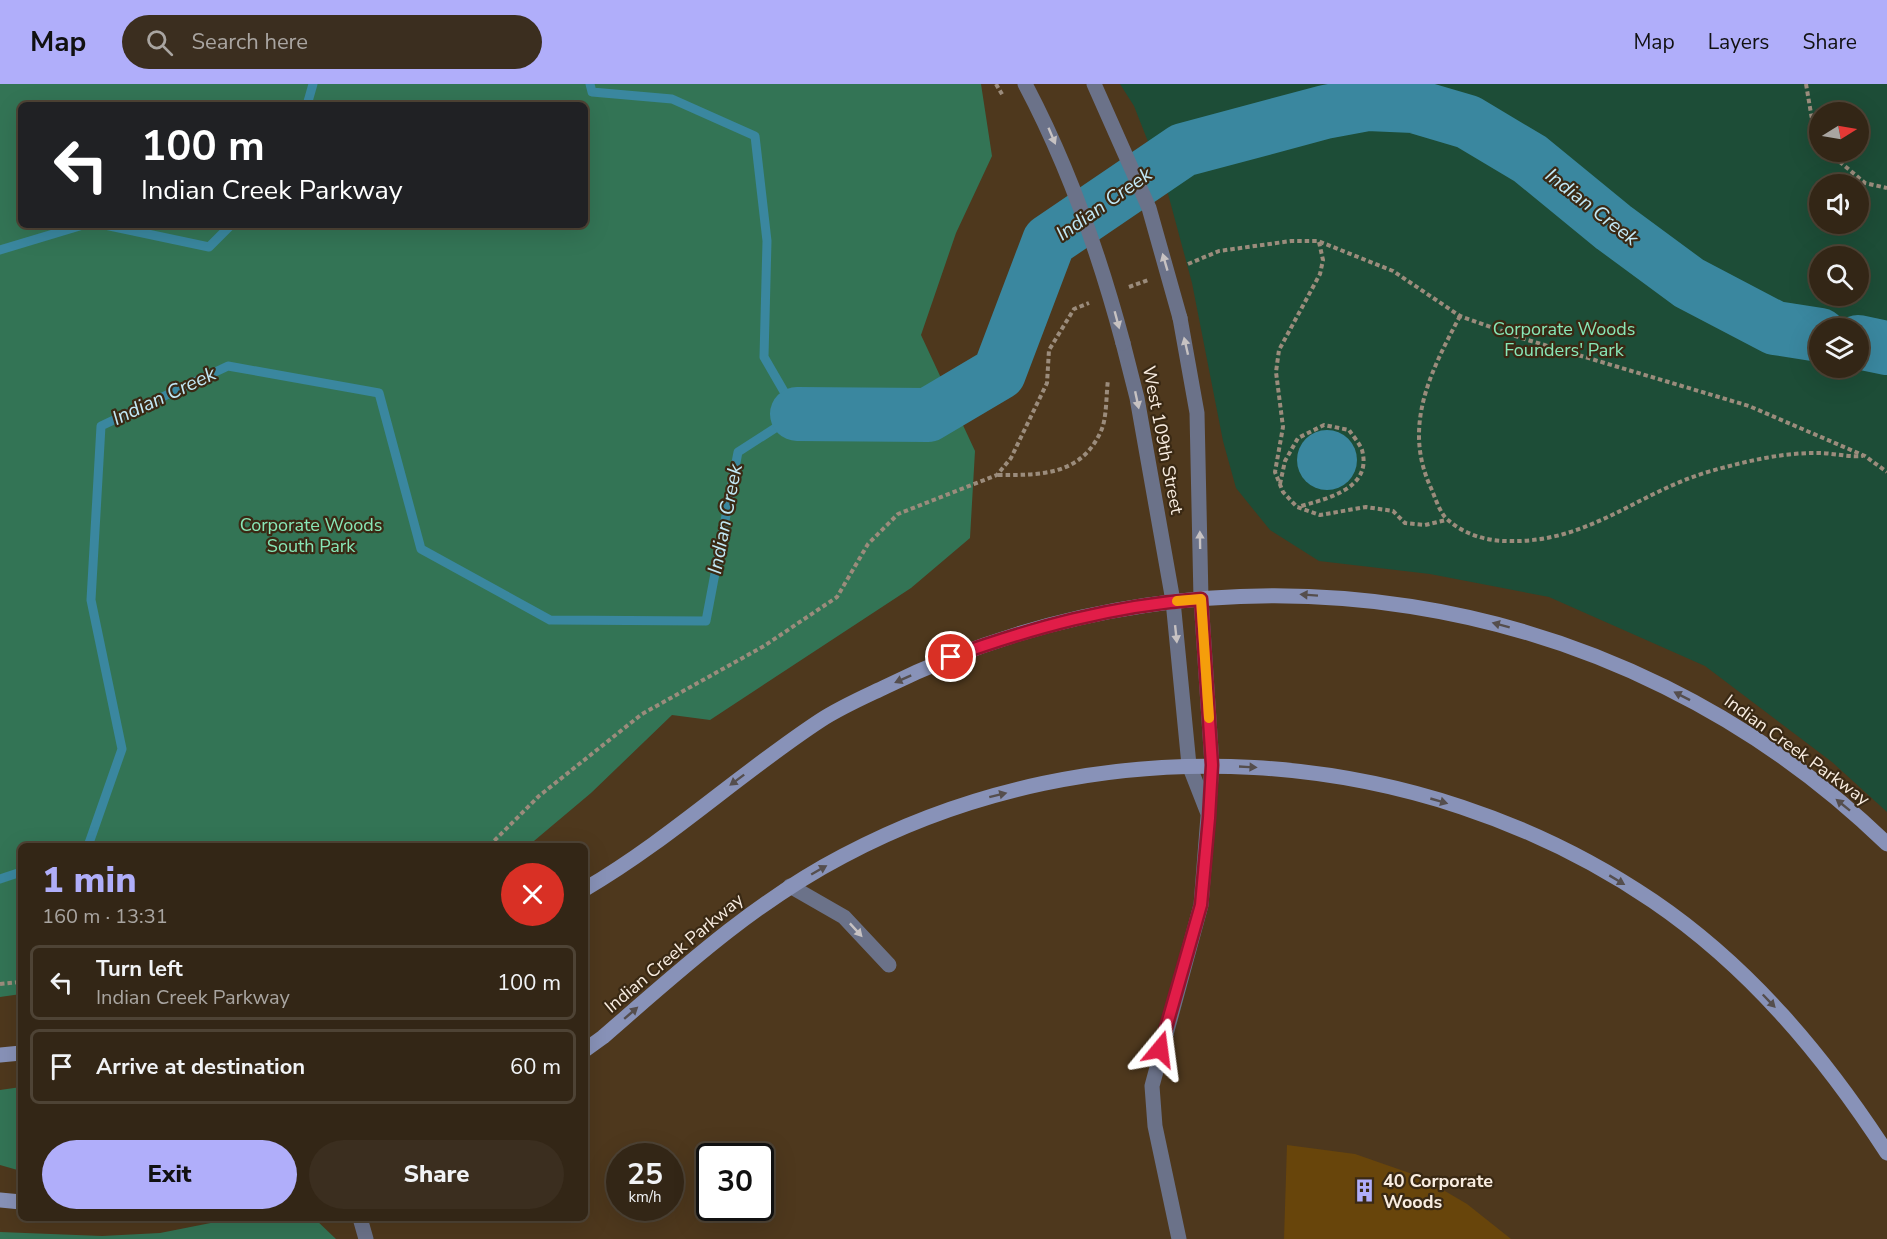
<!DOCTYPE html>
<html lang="en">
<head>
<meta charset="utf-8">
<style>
	:root { --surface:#332616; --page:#3b2e1f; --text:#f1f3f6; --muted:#a9a5a1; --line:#4e4335; --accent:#b0aefa }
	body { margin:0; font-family:"Nunito Sans",sans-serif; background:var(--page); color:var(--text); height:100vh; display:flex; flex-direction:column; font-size:22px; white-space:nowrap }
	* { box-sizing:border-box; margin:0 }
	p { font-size:20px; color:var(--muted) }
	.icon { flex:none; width:33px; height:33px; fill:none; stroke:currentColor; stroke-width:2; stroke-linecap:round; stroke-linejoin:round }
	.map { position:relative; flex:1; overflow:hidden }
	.panel { position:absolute; left:18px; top:759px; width:570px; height:378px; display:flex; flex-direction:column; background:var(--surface); border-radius:9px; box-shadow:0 6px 24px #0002,0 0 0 2px var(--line) }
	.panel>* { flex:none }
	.banner { position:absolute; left:18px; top:18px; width:570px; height:126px; border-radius:9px; box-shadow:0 6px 24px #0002,0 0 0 2px var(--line); background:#202124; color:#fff; overflow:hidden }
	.needle { width:39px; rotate:79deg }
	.controls { position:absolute; left:1809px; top:18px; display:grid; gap:12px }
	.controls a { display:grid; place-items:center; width:60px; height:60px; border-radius:50%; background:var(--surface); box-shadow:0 6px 24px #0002,0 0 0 2px var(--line); font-size:30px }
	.speed { position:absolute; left:606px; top:1059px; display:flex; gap:12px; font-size:30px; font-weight:700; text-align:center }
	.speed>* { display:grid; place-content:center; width:78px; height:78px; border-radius:50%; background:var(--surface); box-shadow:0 6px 24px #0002,0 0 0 2px var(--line); line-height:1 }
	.speed small { font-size:15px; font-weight:400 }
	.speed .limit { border:3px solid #111; border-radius:9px; background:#fff; color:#111 }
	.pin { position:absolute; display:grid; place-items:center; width:51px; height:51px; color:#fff; margin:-26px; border:3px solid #fff; border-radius:50%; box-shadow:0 2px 6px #0007 }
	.me { position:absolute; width:66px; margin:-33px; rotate:16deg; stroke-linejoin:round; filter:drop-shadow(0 0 4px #0008) }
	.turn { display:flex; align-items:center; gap:21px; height:126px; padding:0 24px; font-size:27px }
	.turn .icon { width:78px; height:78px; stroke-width:2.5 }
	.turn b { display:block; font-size:42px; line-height:51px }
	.round { display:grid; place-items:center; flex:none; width:63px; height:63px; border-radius:32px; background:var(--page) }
	.headline { display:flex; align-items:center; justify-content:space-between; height:102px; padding:0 24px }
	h1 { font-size:36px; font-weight:800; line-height:45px; color:var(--accent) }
	.action { display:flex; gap:12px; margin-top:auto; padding:12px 24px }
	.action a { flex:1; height:69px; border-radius:36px; background:var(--accent); color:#111; font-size:24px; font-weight:800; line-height:69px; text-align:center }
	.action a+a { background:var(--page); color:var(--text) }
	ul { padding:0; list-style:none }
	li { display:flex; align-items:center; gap:18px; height:75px; margin:0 12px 9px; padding:0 12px; border:3px solid var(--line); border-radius:9px }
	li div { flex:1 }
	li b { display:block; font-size:22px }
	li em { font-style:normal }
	header { display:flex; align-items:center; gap:36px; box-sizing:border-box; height:84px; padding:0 30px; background:var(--accent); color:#111 }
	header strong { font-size:28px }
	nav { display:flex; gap:33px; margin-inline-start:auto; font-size:21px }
	.search { width:420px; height:54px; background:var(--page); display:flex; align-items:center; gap:15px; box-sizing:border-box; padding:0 21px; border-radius:33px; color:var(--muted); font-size:22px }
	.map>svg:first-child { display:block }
</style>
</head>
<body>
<header>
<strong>Map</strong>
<div class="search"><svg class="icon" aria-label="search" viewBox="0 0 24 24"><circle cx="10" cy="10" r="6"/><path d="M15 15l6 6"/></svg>Search here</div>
<nav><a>Map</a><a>Layers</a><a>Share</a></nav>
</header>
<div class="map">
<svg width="1887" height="1155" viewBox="0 0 1887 1155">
	<rect width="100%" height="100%" fill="#44331e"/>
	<path fill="#4e381d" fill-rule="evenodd" d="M0,0H1887V1155H0ZM21,21H585V141H21ZM1820,28H1858V68H1820ZM1820,100H1858V140H1820ZM1820,172H1858V212H1820ZM1820,244H1858V284H1820ZM21,762H585V1134H21ZM620,1072H670V1124H620ZM710,1072H760V1124H710Z"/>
	<path fill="#1d4d37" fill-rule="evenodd" d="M1120,0H1887V728L1832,678L1705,582L1549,513L1430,490L1319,477L1270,446L1236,404L1223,357L1192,199L1167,106L1134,22ZM1820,28H1858V68H1820ZM1820,100H1858V140H1820ZM1820,172H1858V212H1820ZM1820,244H1858V284H1820Z"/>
	<g fill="#337455" fill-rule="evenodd">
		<path d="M0,0H981L992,72L956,149L921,251L975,367L970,454L911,504L710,636L672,631L591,709L528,762H21V910L0,913ZM21,21H585V141H21Z"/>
		<path d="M21,1003V1087L0,1081V1006Z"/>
		<path d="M236,1134H314L336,1155H0V1148L102,1152L160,1149Z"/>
	</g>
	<circle fill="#3a879f" cx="1327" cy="376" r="30"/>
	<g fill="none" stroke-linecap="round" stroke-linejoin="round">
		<g stroke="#3a879f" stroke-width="9">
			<path d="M307,21L313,0"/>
			<path d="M105,141L209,163L231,141"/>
			<path d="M0,166L83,141"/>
			<path d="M88,762L122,665L91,516L101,342L228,282L379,309L421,465L550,536L706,537L738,368L797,330L764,273L767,157L755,52L672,15L592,8L590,0"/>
			<path d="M0,795L21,788"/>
		</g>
		<g stroke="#3a879f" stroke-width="54">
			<path d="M1858,258L1887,264"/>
			<path d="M797,330L928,331L999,289L1049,157L1183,66L1325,28L1368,20L1414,22L1468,38L1530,75L1613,143L1689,199L1775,244L1820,251"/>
		</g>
	</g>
	<path fill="#68450b" d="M1287,1061L1355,1070L1421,1093L1467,1120L1511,1155H1284Z"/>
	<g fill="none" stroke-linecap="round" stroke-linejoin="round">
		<g stroke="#9b8c7c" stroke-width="4" stroke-dasharray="4.5 3" stroke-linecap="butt">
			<path d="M1806,0L1815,53L1820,58"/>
			<path d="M1828,68L1865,99L1887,104"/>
			<path d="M1319,158L1323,176L1320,190L1279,266L1276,288L1283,343L1275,388L1283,408L1297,423L1320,431L1366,423L1393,427L1405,439L1425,441L1446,436"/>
			<path d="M1188,180L1219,167L1291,157H1318L1393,187L1460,232L1521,254L1749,322L1865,372L1887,388"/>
			<path d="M1129,203L1148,196"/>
			<path d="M1460,232C1431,287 1402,342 1431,404C1435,413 1440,430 1448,436C1464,450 1486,457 1506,457C1589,460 1637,408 1711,387C1747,377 1784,368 1822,369C1836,370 1849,373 1863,372"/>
			<path d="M998,391C1040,391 1081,392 1101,347C1107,334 1106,311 1108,296"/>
			<path d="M1280,400L1285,377L1298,354L1324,341L1349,346C1353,352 1360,360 1362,366C1373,406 1324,415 1298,423"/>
			<path d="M489,762L539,712L642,630L764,562L837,513L868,460L898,430L997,391L1011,374L1047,299L1049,266L1074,225L1089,219"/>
			<path d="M0,900L21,898"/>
		</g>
		<path stroke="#6b7289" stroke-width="15" d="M790,802L844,833L889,881"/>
		<g stroke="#6b7289" stroke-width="15">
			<path d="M1123,259L1137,314L1173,517L1189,681L1207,727"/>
			<path d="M360,1134L366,1155"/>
			<path d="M1179,1155L1155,1042L1152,1002L1201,821L1212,681L1201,515L1197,329L1180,234"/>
		</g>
		<g stroke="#8892b8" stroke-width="15">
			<path d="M585,805C669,756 740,689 821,636C841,623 864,613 885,603C1218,438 1621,501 1887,760"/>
			<path d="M585,966L603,953C679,887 753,819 843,772C1097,637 1415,656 1653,817C1750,883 1824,972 1887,1069"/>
			<path d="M0,971L21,969"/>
			<path d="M0,1116L21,1118"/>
		</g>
		<path stroke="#9b8c7c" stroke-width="4" stroke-dasharray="4.5 3" stroke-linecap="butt" d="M996,0L1003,12"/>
		<g stroke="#6b7289" stroke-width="15">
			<path d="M1025,0C1069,83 1099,169 1123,259"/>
			<path d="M1094,0L1149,124L1180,234"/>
		</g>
	</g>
	<defs><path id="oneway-solid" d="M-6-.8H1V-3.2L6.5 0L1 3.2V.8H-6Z" transform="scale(1.5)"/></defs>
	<g fill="#c7c2c2">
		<use href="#oneway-solid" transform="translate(1052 52) rotate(67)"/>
		<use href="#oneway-solid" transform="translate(1165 178) rotate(-106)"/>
		<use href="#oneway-solid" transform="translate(1117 236) rotate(75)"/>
		<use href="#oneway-solid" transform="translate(1186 262) rotate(-103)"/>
		<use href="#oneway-solid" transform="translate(1137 316) rotate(78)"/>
		<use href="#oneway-solid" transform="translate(1200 456) rotate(-91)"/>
		<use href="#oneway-solid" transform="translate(1176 550) rotate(84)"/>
		<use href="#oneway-solid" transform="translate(856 846) rotate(47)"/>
	</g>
	<g fill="#554e4d">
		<use href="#oneway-solid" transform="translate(1309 511) rotate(-176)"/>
		<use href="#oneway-solid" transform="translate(1501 541) rotate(-165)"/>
		<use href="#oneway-solid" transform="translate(903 595) rotate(156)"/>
		<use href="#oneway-solid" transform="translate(1682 612) rotate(-153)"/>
		<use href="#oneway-solid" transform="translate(1248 683) rotate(3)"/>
		<use href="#oneway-solid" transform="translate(737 696) rotate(143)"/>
		<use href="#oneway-solid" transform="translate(998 711) rotate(-14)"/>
		<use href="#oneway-solid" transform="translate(1439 717) rotate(16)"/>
		<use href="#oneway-solid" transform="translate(1843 721) rotate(-141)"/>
		<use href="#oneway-solid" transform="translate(819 786) rotate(-30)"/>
		<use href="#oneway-solid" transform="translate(1617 796) rotate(31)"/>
		<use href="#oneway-solid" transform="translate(1769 917) rotate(46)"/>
		<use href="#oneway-solid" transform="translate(631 929) rotate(-41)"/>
	</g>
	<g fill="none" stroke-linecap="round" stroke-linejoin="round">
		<defs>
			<path id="route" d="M951,573C1034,543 1112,522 1201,515L1212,681L1209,734L1201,821L1160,965"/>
		</defs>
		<use href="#route" stroke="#92132f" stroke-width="15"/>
		<use href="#route" stroke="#e11d48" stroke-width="10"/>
		<path stroke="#f59e0b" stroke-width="10" d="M1177,517L1201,515L1209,634"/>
	</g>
	<defs>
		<symbol id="building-bare" viewBox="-9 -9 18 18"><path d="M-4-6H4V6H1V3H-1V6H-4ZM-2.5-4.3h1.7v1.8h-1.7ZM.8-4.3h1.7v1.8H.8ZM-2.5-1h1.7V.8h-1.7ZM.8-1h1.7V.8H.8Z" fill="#b0aefa" stroke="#3a2914" stroke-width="2.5" paint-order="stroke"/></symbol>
	</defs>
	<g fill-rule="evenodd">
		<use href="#building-bare" x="1348" y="1090" width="33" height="33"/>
	</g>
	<g text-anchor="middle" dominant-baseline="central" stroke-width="4.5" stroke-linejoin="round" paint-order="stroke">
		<g font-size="18" fill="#88e7b7" stroke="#3a2914">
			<text x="1564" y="245">Corporate Woods<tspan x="1564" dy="21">Founders' Park</tspan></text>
			<text x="311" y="441">Corporate Woods<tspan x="311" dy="21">South Park</tspan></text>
		</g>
		<g font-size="18" fill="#f9ede1" stroke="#3a2914">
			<text transform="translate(1163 356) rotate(79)">West 109th Street</text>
			<text transform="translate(1797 666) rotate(36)">Indian Creek Parkway</text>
			<text transform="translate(674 869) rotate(-40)">Indian Creek Parkway</text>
		</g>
		<g font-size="18" font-weight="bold" fill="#f9ede1" stroke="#3a2914" text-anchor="start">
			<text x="1383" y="1097">40 Corporate<tspan x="1383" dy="21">Woods</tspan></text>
		</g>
		<g font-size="20" font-style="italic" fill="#c2e9f7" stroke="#3a2914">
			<text transform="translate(1104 120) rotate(-35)">Indian Creek</text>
			<text transform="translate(1592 123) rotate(38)">Indian Creek</text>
			<text transform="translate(164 312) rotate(-25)">Indian Creek</text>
			<text transform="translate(725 435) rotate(-79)">Indian Creek</text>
		</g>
	</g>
</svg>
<div class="controls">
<a><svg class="needle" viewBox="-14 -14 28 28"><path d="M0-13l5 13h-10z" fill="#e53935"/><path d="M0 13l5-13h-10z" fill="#a9a5a1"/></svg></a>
<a><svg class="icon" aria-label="sound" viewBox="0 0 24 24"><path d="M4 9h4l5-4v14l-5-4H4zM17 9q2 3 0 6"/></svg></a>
<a><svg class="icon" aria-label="search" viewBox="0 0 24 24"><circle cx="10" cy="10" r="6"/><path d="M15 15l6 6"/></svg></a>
<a><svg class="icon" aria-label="layers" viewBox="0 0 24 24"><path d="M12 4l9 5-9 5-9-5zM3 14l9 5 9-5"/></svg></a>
</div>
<div class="speed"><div>25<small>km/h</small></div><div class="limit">30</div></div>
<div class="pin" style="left:951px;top:573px;background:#d93025"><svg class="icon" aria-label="arrive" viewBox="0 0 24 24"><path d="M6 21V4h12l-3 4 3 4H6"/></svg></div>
<svg class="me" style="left:1160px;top:965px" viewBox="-20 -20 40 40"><path d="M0-17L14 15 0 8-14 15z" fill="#e11d48" stroke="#fff" stroke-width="4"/></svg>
<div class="banner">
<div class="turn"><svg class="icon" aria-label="left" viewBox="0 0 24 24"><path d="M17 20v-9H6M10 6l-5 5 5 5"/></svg><div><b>100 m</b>Indian Creek Parkway</div></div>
</div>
<section class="panel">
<div class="headline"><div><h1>1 min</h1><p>160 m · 13:31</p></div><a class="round" style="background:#d93025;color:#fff"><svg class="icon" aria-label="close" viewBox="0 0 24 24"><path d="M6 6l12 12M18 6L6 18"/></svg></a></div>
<ul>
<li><svg class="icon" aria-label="left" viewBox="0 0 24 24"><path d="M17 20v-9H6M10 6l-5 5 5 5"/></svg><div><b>Turn left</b><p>Indian Creek Parkway</p></div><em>100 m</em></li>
<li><svg class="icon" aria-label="arrive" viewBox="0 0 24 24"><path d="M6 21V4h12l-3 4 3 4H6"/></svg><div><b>Arrive at destination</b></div><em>60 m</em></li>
</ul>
<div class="action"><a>Exit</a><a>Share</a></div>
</section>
</div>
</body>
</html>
